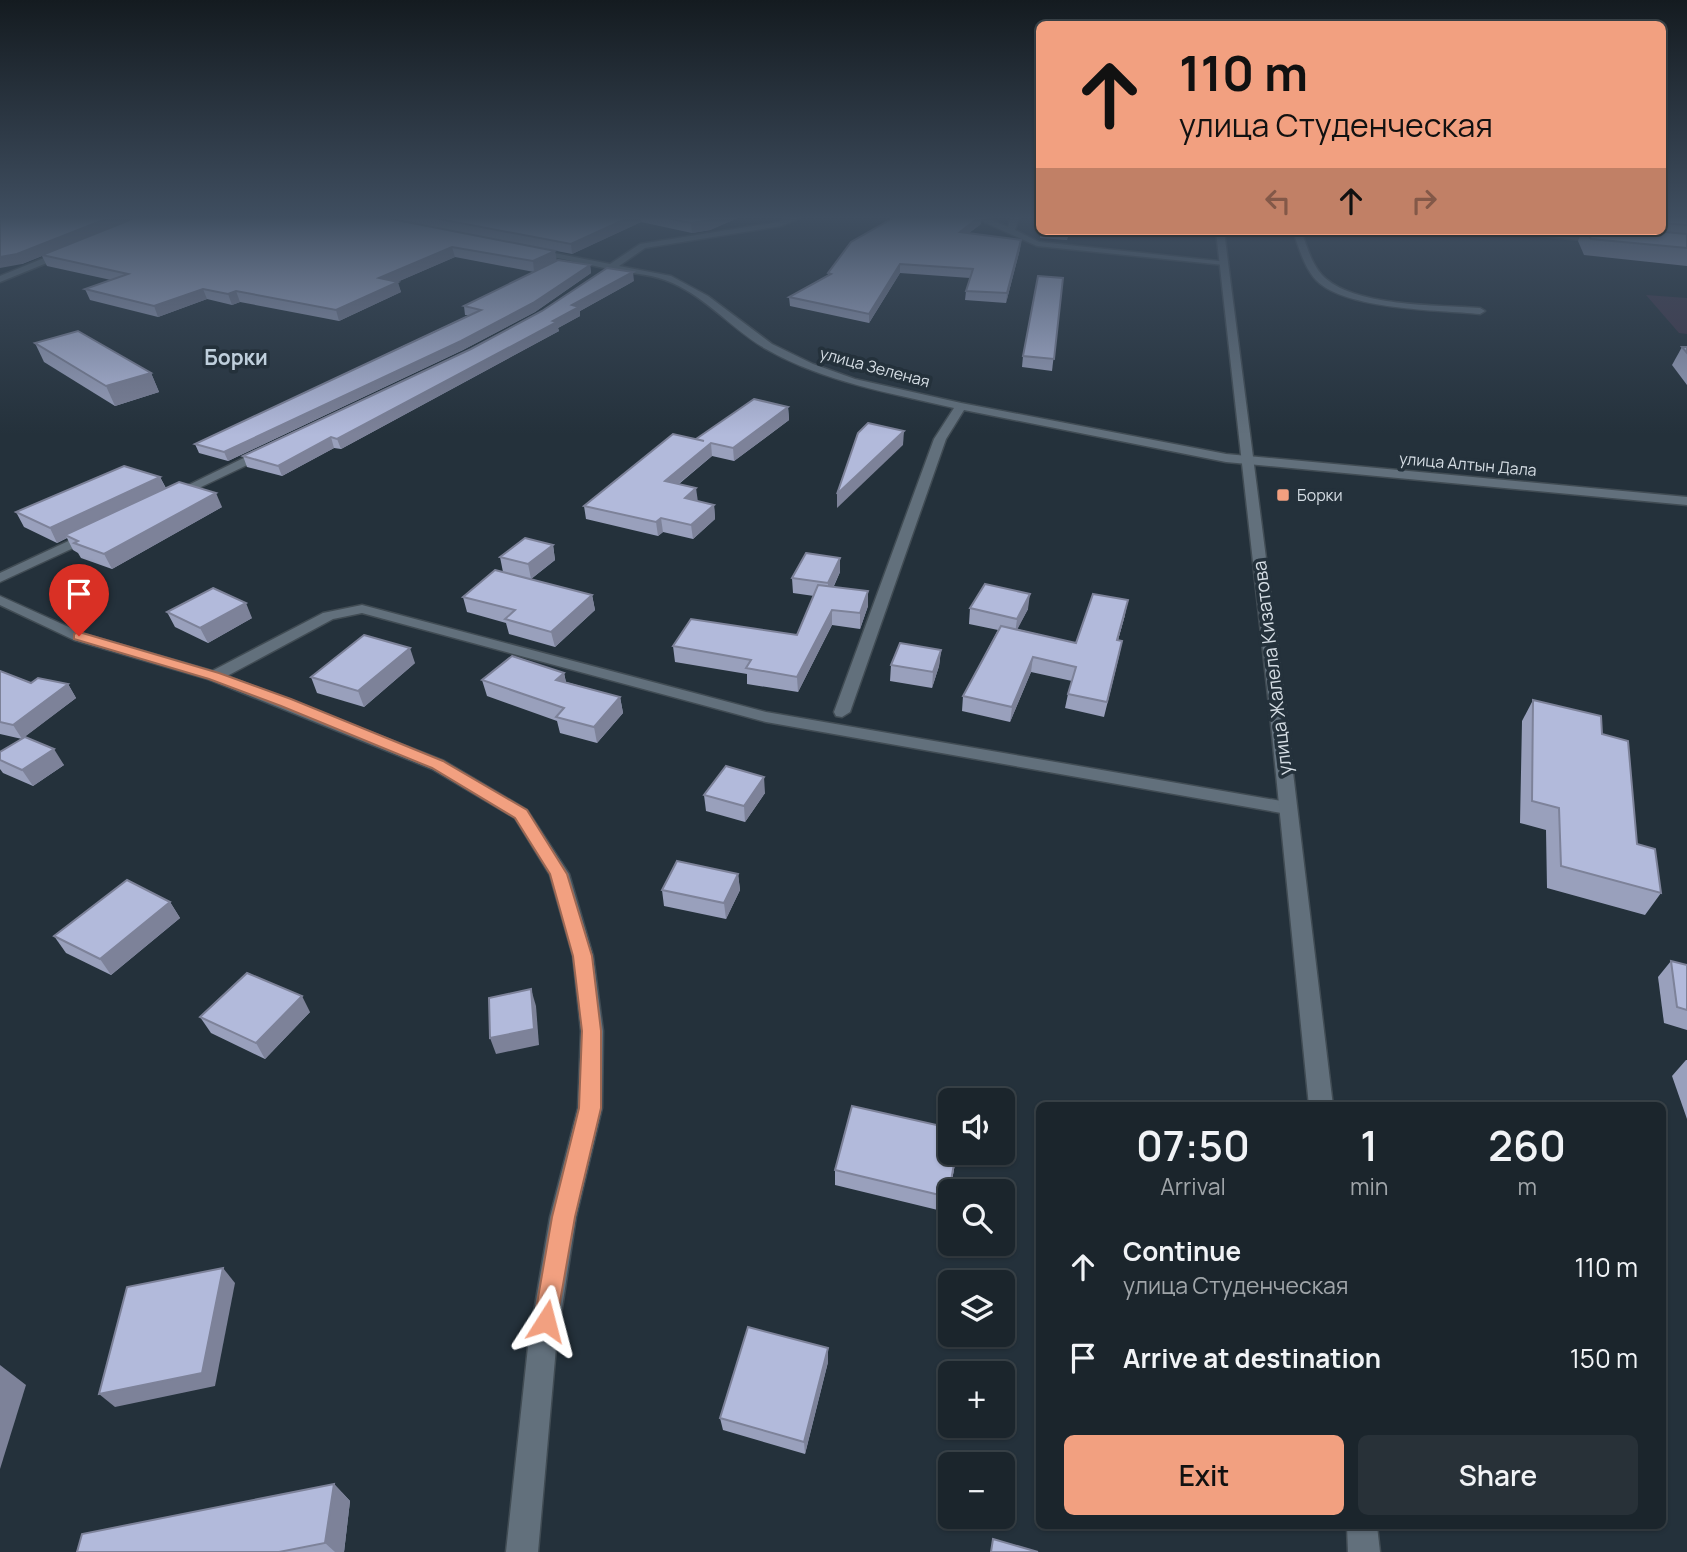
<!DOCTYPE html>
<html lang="en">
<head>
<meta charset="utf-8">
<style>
	:root { --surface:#1b252c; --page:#283138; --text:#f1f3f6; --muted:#a0a5a9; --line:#394248; --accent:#f2a080 }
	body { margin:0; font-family:Manrope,sans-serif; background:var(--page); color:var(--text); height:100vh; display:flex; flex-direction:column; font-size:26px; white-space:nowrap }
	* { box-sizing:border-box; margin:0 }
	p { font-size:23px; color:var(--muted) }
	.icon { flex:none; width:38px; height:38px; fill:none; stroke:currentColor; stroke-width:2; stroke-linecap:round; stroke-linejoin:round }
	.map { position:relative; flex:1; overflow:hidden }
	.panel { position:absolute; left:1036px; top:1102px; width:630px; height:427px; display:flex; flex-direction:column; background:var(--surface); border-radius:10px; box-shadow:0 2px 5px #0004,0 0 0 2px var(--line) }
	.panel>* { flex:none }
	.banner { position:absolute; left:1036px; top:21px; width:630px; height:214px; border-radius:10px; box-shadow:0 2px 5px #0004,0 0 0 2px var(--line); background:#f2a080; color:#111; overflow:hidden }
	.buttons { position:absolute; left:938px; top:1088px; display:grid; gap:14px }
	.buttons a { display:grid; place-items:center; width:77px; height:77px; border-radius:10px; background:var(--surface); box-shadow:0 2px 5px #0004,0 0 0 2px var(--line); font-size:35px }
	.pin { position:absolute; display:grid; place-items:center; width:60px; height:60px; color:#fff; margin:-72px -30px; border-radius:50% 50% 50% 0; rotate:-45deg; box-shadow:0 0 7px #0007 }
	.pin .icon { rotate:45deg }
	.me { position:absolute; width:77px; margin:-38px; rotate:9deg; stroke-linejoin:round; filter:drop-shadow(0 0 5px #0008) }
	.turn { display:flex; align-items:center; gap:24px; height:147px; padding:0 28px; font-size:32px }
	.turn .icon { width:91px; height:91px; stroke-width:2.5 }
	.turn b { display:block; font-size:49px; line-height:60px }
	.lanes { display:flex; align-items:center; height:66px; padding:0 28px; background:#0003; justify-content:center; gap:35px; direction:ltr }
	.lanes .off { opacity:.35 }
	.eta { display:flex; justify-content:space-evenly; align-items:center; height:119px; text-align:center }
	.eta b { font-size:42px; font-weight:600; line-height:49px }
	.cta { display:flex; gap:14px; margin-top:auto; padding:14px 28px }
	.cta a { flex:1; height:80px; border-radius:10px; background:var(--accent); color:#111; font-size:28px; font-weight:600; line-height:80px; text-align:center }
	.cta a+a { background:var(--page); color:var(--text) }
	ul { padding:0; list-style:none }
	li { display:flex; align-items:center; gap:21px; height:91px; padding:0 28px }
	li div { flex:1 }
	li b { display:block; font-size:26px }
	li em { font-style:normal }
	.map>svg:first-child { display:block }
</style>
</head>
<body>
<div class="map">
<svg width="1687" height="1552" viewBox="0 0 1687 1552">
	<rect width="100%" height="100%" fill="#24313b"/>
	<path fill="#40374a" d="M1646,295L1687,298V334L1679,333Z"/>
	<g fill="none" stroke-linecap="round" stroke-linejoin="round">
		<defs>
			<g id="minor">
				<path d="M791,217L800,218L781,226L645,248L619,266L671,276L708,296L772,344L813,364L855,379L961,403L1226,454L1687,497V505L1226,462L964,410L946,439L850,712L842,717L836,716L834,712L934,439L954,408C890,393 824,382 766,349C731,329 704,294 665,280C649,274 629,273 613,270L608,272L604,268L530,252L534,249L610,264L640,244L779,222Z"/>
				<path d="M973,217H984L1008,227L1011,217H1019L1015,230L1039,242L1228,262L1224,265L1037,246Z"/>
				<path d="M1293,231H1301C1307,246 1311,263 1322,275C1352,307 1438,305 1480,308L1485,311L1480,314C1439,310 1345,310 1316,280C1304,267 1299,248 1293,231Z"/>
				<path d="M1492,231H1524L1604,240L1600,242Z"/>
				<path d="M66,249L69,254L0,282V276Z"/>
				<path d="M266,447L272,451L270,454L178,498H170L168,495Z"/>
				<path d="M92,530L97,531V537L0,582V573Z"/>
				<path d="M0,596L84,634L212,671L323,613L362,605L766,712L1287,802L1293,804L1296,808L1293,812L1287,814L766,722L362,613L333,619L227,676L444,761L527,810L569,874L593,956L603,1031L602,1108L576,1217L556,1347L538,1552H506L528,1347L550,1217L578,1108L581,1031L573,956L550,875L515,818L432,769L208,679L74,640L0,605Z"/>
			</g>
			<g id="secondary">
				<path d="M1216,231H1224L1286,714L1333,1106H1309L1270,714Z"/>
				<path d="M1347,1526H1377L1380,1552H1348Z"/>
			</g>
		</defs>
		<use href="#minor" stroke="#414c54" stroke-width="3"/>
		<use href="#secondary" stroke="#414c54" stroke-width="3"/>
		<use href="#minor" fill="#62707c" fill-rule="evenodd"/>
		<use href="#secondary" fill="#62707c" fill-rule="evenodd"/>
	</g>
	<g fill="#99a0bc">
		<path d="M0,217H740L710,230L692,233L641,222L572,254L387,218L557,261L590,265L591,273L535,312L463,350L228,461L199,453L195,444L469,315H465L464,306L534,272L455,257L397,282L401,292L339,321L240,302L232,305L207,299L158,317L90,300L85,289L111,280L47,266L42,256L22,264Z"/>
		<path d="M1662,217H1687V266L1584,255L1578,241L1581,233L1574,232V231H1662Z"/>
		<path d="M981,224L969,233L1021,240L1020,249L1006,303L965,300L966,291L970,278L900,273L869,323L790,306L789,297L828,275V273Z"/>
		<path d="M1041,231H1070L1067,240L1040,238Z"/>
		<path d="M1063,278L1052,371L1022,367L1023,356Z"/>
		<path d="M634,281L580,311V316L558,328L559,331L341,449L334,448L282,476L247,467L243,456Z"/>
		<path d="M35,343L151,373L159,392L115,406L44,362Z"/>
		<path d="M1682,347H1687V385L1672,365Z"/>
		<path d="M788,407L789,420L734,461L712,456L679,484L698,501L714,505L715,519L693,539L663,532L658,536L586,519L584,506L697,439Z"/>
		<path d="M160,477L166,488L222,507L112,569L81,558L78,553L73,550L67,538L57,543L24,527L16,512Z"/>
		<path d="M553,545L555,560L531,579L592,595L595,610L555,647L509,634L506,623L467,612L463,597L503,572L500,557Z"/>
		<path d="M840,572L834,586L868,606L860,629L832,625L798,692L747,684V674L675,662L673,646L797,635L814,596L793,593L792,578Z"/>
		<path d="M970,608L1028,609L1017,629L1076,643L1125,615L1118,640L1122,641L1119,656L1104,717L1065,708L1068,694L1072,681L1031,672L1010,722L962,711L963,696L998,630L969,624Z"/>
		<path d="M167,612L252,618L208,643L175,627Z"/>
		<path d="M941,650L939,666L932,688L890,681L891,665Z"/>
		<path d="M415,663L364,707L317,693L311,677Z"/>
		<path d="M0,671L31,683L68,684L76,698L24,737L64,765L33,786L3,773L0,769V752L22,739L0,734Z"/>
		<path d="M564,673L566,682L620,697L623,713L597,743L560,733L557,721L487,696L482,680Z"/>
		<path d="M1533,700L1602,734L1637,844L1661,893L1645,915L1547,888L1546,830L1520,823L1522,721Z"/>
		<path d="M765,793L745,822L706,811L704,795Z"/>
		<path d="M738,874L740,890L726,919L664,906L662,890Z"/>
		<path d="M170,902L180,918L111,975L66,953L54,936Z"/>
		<path d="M1671,961L1687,965V1030L1664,1023L1658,977Z"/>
		<path d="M310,1012L265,1059L211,1033L200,1017Z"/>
		<path d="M1686,1060H1687V1119L1672,1076Z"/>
		<path d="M950,1153H957L946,1212L835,1185V1170Z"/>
		<path d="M828,1362L805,1454L723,1430L720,1418Z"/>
		<path d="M334,1484L350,1501L344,1552H77Z"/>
	</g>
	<g fill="#7d8299">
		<path d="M111,217H138L22,264L0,268V257Z"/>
		<path d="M630,217H641V222L572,254L571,244Z"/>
		<path d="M716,217H740L710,230L692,233L691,223Z"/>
		<path d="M979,217H982L981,224L959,240L960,232Z"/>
		<path d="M1021,240L1020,249L1006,303L1007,293Z"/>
		<path d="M452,247L455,257L381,289L379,278Z"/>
		<path d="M555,251L557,261L534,272L533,261Z"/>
		<path d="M900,264V273L869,323V314Z"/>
		<path d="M590,265L591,273L535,312L463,350L228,461L224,452Z"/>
		<path d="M633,272L634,281L580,311V316L558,328L559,331L341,449L337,439L553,321L572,305Z"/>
		<path d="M398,282L401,292L339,321L336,310Z"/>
		<path d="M203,289L207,299L158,317L154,306Z"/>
		<path d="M236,291L240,302L232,305L228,294Z"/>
		<path d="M151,373L159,392L115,406L106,386Z"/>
		<path d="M788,407L789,420L734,461L733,448Z"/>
		<path d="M904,431L903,445L837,508V494Z"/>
		<path d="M331,437L334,448L282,476L278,466Z"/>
		<path d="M711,443L712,456L666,494L665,481Z"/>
		<path d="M160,477L167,491L65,535L67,538L57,543L50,528Z"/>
		<path d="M696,488L698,502L685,498Z"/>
		<path d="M216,493L222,507L112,569L104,554Z"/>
		<path d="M714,505L715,519L693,539L691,525Z"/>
		<path d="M661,518L663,532L658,536L656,522Z"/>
		<path d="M553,545L555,560L531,579L528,564Z"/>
		<path d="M840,558V572L828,598V583Z"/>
		<path d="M868,591V606L860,629V613Z"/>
		<path d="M1030,594L1028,609L1015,634L1017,619Z"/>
		<path d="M592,595L595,610L555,647L551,632Z"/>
		<path d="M1128,600L1125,615L1114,654L1117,640Z"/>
		<path d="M246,603L252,618L208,643L200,628Z"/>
		<path d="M832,610V625L798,692L797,677Z"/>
		<path d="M410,648L415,663L364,707L358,691Z"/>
		<path d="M941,650L939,666L932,688L933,672Z"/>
		<path d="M1033,657L1031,672L1010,722L1012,707Z"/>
		<path d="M564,673L567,689L556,680Z"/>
		<path d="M68,684L76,698L22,739L13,725Z"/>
		<path d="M620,697L623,713L597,743L594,727Z"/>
		<path d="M54,749L64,765L33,786L22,770Z"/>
		<path d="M764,777L765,793L745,822L744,806Z"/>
		<path d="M738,874L740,890L726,919L724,903Z"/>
		<path d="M170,902L180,918L111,975L100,959Z"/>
		<path d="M531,989L536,1006L539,1045L496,1054L490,1038Z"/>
		<path d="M302,996L310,1012L265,1059L256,1043Z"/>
		<path d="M956,1153H957L946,1212L948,1197Z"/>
		<path d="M223,1268L235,1283L215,1386L115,1407L99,1394Z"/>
		<path d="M828,1348V1362L805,1454L804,1442Z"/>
		<path d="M0,1365L26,1385L0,1469Z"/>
		<path d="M334,1484L350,1501L344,1552H335L325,1543Z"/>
	</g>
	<g fill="#b2badb" stroke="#7d8299" stroke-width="2">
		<path d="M0,217H111L17,254L0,257Z"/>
		<path d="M137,217H381L555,251L533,261L452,247L379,278L398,282L336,310L236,291L228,294L203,289L154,306L85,289L128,274L42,255Z"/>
		<path d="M429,217H630L571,244Z"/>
		<path d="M662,217H716L709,220L691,223Z"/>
		<path d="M895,217H979L960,232L1021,240L1007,293L966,291L973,269L900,264L869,314L789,297L831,274L828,273L851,242Z"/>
		<path d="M1662,217H1687V225L1662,223Z"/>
		<path d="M1587,231H1653L1687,234V248L1591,239Z"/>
		<path d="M558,260L590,265L533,303L461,341L224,452L195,444L481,310L464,306Z"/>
		<path d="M607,268L633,272L572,305L579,307L553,321L557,322L337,439L331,437L278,466L243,456L471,349L542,311Z"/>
		<path d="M1038,276L1063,278L1054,359L1023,356Z"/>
		<path d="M78,331L151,373L106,386L35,343Z"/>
		<path d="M1682,347H1687V353Z"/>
		<path d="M754,399L788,407L733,448L711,443L665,481L696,488L685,498L714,505L691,525L661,518L656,522L584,506L673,434L704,441L696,439Z"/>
		<path d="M868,423L904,431L837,494L858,433Z"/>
		<path d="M124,466L160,477L50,528L16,512Z"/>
		<path d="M179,482L216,493L104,554L74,543L78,541L65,535Z"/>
		<path d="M525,538L553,545L528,564L500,557Z"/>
		<path d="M806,553L840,558L828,583L792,578Z"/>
		<path d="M495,570L592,595L551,632L505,619L515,610L463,597Z"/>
		<path d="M985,584L1030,594L1017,619L970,608Z"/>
		<path d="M818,585L868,591L860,613L832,610L797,677L746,668L751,660L673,646L691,619L797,635Z"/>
		<path d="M213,588L246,603L200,628L167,612Z"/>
		<path d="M1093,594L1128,600L1117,640L1122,641L1107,702L1068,694L1076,667L1033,657L1012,707L963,696L1001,626L1076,643Z"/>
		<path d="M364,635L410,648L358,691L311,677Z"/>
		<path d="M900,643L941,650L933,672L891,665Z"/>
		<path d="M512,656L564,673L556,680L620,697L594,727L556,717L564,708L482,680Z"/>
		<path d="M0,671L31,683L38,678L68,684L13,725L0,722Z"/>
		<path d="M1533,700L1601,716L1602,734L1628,741L1637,844L1655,849L1661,893L1561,866L1559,808L1532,801Z"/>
		<path d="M25,737L54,749L22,770L0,760V752Z"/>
		<path d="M726,766L764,777L744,806L704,795Z"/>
		<path d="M677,861L738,874L724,903L662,890Z"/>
		<path d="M127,880L170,902L100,959L54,936Z"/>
		<path d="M1671,961L1687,965V1010L1677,1007Z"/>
		<path d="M247,973L302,996L256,1043L200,1017Z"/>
		<path d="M531,989L534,1029L490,1038L489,998Z"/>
		<path d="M852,1106L950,1128V1153H956L948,1197L835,1170Z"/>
		<path d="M223,1268L202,1373L99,1394L127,1287Z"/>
		<path d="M748,1327L828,1348L804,1442L720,1418Z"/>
		<path d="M334,1484L325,1543L279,1552H77L82,1534Z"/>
		<path d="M993,1539L1038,1552H991Z"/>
	</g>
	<linearGradient id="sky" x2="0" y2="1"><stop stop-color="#141b20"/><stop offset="0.5" stop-color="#3f4e60"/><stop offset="1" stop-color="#3f4e60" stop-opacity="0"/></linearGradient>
	<rect width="1687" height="435" fill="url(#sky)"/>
	<path fill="#f2a080" stroke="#9d6853" stroke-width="2" d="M79,632L219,673L291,699L443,761L527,810L567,874L592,956L601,1031V1108L575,1217L555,1330L546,1333L537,1330L534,1321L552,1217L579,1108L582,1031L573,956L550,874L515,818L432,768L281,706L209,679L74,639V634Z"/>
	<rect fill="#f2a080" stroke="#24313b" stroke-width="2.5" x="1276" y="488" width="14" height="14" rx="3.5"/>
	<g text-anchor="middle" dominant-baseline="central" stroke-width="7" stroke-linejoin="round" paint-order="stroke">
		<g font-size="16" fill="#d5dde4" stroke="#24313b">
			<text transform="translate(875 367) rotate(15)">улица Зеленая</text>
			<text transform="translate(1468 464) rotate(5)">улица Алтын Дала</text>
		</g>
		<g font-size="16" fill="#d5dde4" stroke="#24313b" text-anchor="start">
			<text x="1297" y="495">Борки</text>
		</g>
		<g font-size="19" fill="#d5dde4" stroke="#24313b">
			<text transform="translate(1272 668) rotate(-97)">улица Жалела Кизатова</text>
		</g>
		<g font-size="21" font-weight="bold" fill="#bfcfdc" stroke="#24313b">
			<text x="236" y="357">Борки</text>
		</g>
	</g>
</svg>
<div class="buttons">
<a><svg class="icon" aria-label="sound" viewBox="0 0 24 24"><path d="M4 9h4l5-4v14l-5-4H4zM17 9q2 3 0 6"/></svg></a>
<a><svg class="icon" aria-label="search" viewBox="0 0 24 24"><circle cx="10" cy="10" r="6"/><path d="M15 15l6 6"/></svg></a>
<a><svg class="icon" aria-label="layers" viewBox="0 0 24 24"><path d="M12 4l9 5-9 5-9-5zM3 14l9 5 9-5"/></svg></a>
<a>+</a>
<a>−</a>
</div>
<div class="pin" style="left:79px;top:636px;background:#d93025"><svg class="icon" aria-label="arrive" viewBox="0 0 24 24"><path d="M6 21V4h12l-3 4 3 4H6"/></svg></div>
<svg class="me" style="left:546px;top:1321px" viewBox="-20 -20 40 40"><path d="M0-17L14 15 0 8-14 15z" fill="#f2a080" stroke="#fff" stroke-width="4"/></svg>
<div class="banner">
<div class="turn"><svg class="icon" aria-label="ahead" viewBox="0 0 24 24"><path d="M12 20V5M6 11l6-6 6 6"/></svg><div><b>110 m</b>улица Студенческая</div></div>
<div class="lanes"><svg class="icon off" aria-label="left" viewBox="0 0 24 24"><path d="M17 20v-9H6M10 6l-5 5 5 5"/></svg><svg class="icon" aria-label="ahead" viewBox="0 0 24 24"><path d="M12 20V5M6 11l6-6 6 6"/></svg><svg class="icon off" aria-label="right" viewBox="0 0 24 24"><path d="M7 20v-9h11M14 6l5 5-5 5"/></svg></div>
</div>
<section class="panel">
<div class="eta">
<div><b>07:50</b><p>Arrival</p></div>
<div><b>1</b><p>min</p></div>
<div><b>260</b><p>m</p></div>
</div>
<ul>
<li><svg class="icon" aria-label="ahead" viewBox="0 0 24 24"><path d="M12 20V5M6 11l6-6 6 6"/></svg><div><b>Continue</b><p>улица Студенческая</p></div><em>110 m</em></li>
<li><svg class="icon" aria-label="arrive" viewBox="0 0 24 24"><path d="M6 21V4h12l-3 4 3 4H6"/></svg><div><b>Arrive at destination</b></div><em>150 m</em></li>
</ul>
<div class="cta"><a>Exit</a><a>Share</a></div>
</section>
</div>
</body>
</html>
